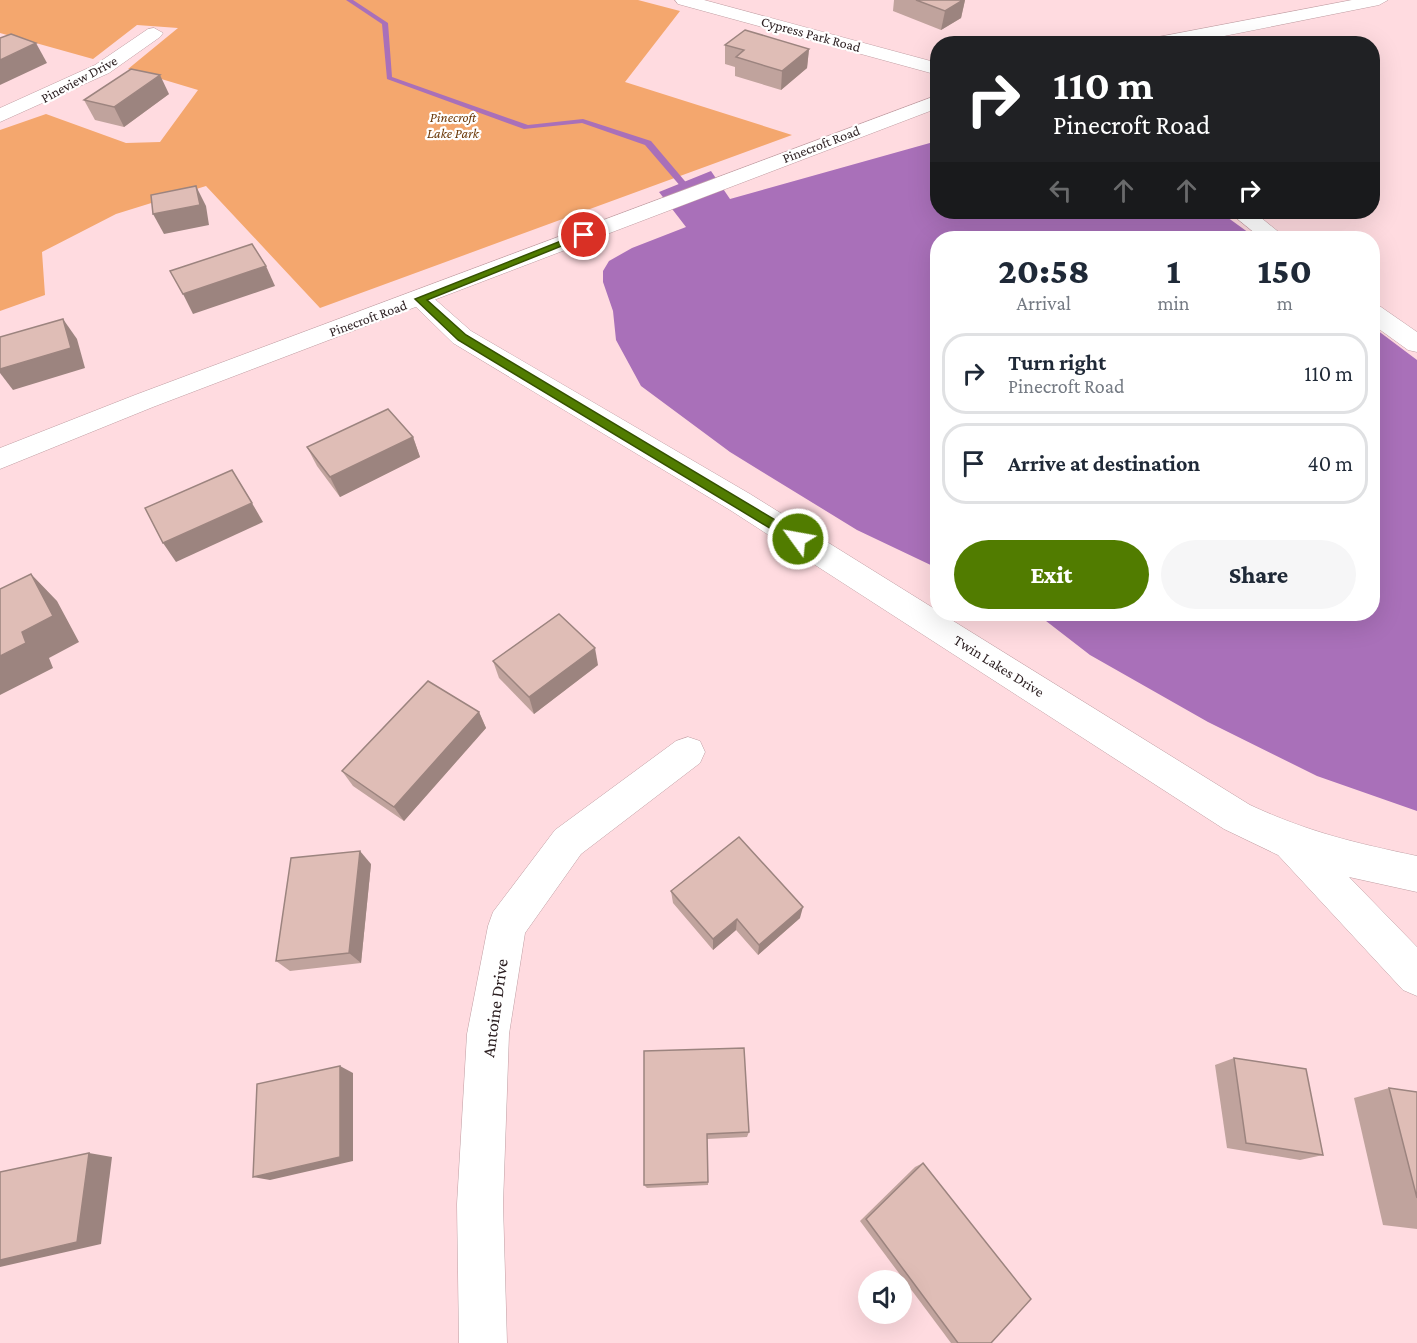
<!DOCTYPE html>
<html lang="en">
<head>
<meta charset="utf-8">
<style>
	:root { --surface:#fff; --page:#f6f6f7; --text:#1f2937; --muted:#747a83; --line:#e0e1e3; --accent:#517c00 }
	body { margin:0; font-family:"Crimson Pro",serif; background:var(--page); color:var(--text); height:100vh; display:flex; flex-direction:column; font-size:22px; white-space:nowrap }
	* { box-sizing:border-box; margin:0 }
	p { font-size:20px; color:var(--muted) }
	.icon { flex:none; width:33px; height:33px; fill:none; stroke:currentColor; stroke-width:2; stroke-linecap:round; stroke-linejoin:round }
	.map { position:relative; flex:1; overflow:hidden }
	.drawer { position:absolute; left:930px; top:231px; width:450px; height:390px; display:flex; flex-direction:column; background:var(--surface); border-radius:24px; box-shadow:0 6px 24px #0002 }
	.drawer>* { flex:none }
	.banner { position:absolute; left:930px; top:36px; width:450px; height:183px; border-radius:24px; box-shadow:0 6px 24px #0002; background:#202124; color:#fff; overflow:hidden }
	.fabs { position:absolute; left:858px; top:1270px; display:grid; gap:12px }
	.fabs a { display:grid; place-items:center; width:54px; height:54px; border-radius:50%; background:var(--surface); box-shadow:0 6px 24px #0002; font-size:30px }
	.pin { position:absolute; display:grid; place-items:center; width:51px; height:51px; color:#fff; margin:-26px; border:3px solid #fff; border-radius:50%; box-shadow:0 2px 6px #0007 }
	.me { position:absolute; width:66px; margin:-33px; rotate:302deg; stroke-linejoin:round; filter:drop-shadow(0 0 4px #0008) }
	.turn { display:flex; align-items:center; gap:21px; height:126px; padding:0 24px; font-size:27px }
	.turn .icon { width:78px; height:78px; stroke-width:2.5 }
	.turn b { display:block; font-size:42px; line-height:51px }
	.lanes { display:flex; align-items:center; height:57px; padding:0 24px; background:#0003; justify-content:center; gap:30px; direction:ltr }
	.lanes .off { opacity:.35 }
	.eta { display:flex; justify-content:space-evenly; align-items:center; height:102px; text-align:center }
	.eta b { font-size:36px; font-weight:800; line-height:42px }
	.button { display:flex; gap:12px; margin-top:auto; padding:12px 24px }
	.button a { flex:1; height:69px; border-radius:36px; background:var(--accent); color:#fff; font-size:24px; font-weight:800; line-height:69px; text-align:center }
	.button a+a { background:var(--page); color:var(--text) }
	ul { padding:0; list-style:none }
	li { display:flex; align-items:center; gap:18px; height:81px; margin:0 12px 9px; padding:0 12px; border:3px solid var(--line); border-radius:24px }
	li div { flex:1 }
	li b { display:block; font-size:22px }
	li em { font-style:normal }
	.map>svg:first-child { display:block }
</style>
</head>
<body>
<div class="map">
<svg width="1417" height="1343" viewBox="0 0 1417 1343">
	<rect width="100%" height="100%" fill="#ffdbe0"/>
	<path fill="#f4a76e" d="M0,0H638L680,11L625,82L792,135L320,308L206,186L116,214L42,252L45,295L0,311V130L46,114L126,143L160,142L198,90L128,69L178,28L137,25L93,59L0,33Z"/>
	<g fill="#a970b9">
		<path d="M937,141L938,212H1220L1256,238H938L937,568L857,530L730,452L641,386L616,340L613,311L603,282V271L609,261L632,248L686,227L659,192L711,171L730,199Z"/>
		<path d="M1373,327L1417,360V811L1317,776L1208,722L1090,655L1037,614H1372Z"/>
	</g>
	<g fill="none" stroke-linecap="round" stroke-linejoin="round">
		<path fill="#a970b9" fill-rule="evenodd" d="M346,0H353L388,23L392,77L528,125L583,119L651,141L695,193L688,195L645,145L582,123L524,129L387,79L382,24Z"/>
		<defs>
			<g id="minor">
				<path d="M675,0H704L938,63V75L678,4Z"/>
				<path d="M154,28L163,33L160,37L109,73L0,122V108L95,65L148,29Z"/>
				<path d="M1229,212H1254L1286,238H1261Z"/>
				<path d="M420,291L429,294L471,331L750,494L938,611V614H942L1250,805C1308,832 1355,843 1417,856V892L1349,877L1417,947V996L1403,990L1278,855L1224,829L730,510L453,343L408,299L411,294Z"/>
				<path d="M1372,304L1381,307L1417,332V352L1408,350L1372,324Z"/>
				<path d="M688,737L700,741L705,752L700,763L581,854L525,933L509,1034L503,1204L507,1343H459L457,1204L467,1034L488,926L493,912L555,830L676,741Z"/>
			</g>
			<g id="tertiary">
				<path d="M1352,0H1388L1379,5L1184,44H1144L1153,38Z"/>
				<path d="M938,95V108L153,407L0,469V448L135,395Z"/>
			</g>
		</defs>
		<use href="#minor" stroke="#c09ea3" stroke-width="1"/>
		<use href="#tertiary" stroke="#c09ea3" stroke-width="1"/>
		<use href="#minor" fill="#fff" fill-rule="evenodd"/>
		<use href="#tertiary" fill="#fff" fill-rule="evenodd"/>
	</g>
	<g fill="#c0a39d">
		<path d="M894,0H965L961,18L941,30L893,11Z"/>
		<path d="M725,45L809,49L807,68L781,90L735,76V67L725,64Z"/>
		<path d="M169,94L124,127L95,120L84,100Z"/>
		<path d="M413,437L420,457L340,497L317,466L307,447Z"/>
		<path d="M493,661L598,665L534,714L499,678Z"/>
		<path d="M479,712L486,728L404,821L353,786L342,771Z"/>
		<path d="M371,864L361,963L290,971L276,961Z"/>
		<path d="M671,891L800,918L758,955L736,930L713,950L673,903Z"/>
		<path d="M644,1051L749,1132L747,1137L707,1139L708,1185L647,1188L644,1185Z"/>
		<path d="M1234,1058L1323,1155L1300,1160L1227,1148L1215,1065Z"/>
		<path d="M1389,1088L1417,1092V1229L1383,1225L1354,1098Z"/>
		<path d="M923,1163L991,1343H951L860,1221L915,1167Z"/>
	</g>
	<g fill="#9c847f">
		<path d="M963,0H965L961,18L941,30L945,11Z"/>
		<path d="M36,43L47,63L0,85V60Z"/>
		<path d="M809,49L807,68L781,90L782,71Z"/>
		<path d="M160,75L169,94L124,127L114,107Z"/>
		<path d="M196,186L206,206L209,225L164,234L153,214Z"/>
		<path d="M266,266L275,286L193,314L183,294Z"/>
		<path d="M63,319L77,339L85,368L13,390L0,373V369Z"/>
		<path d="M413,437L420,457L340,497L330,477Z"/>
		<path d="M252,503L263,522L176,562L163,543Z"/>
		<path d="M31,574L57,601L79,642L49,658L53,668L0,695V656L22,632Z"/>
		<path d="M595,648L598,665L534,714L529,697Z"/>
		<path d="M479,712L486,728L404,821L394,807Z"/>
		<path d="M360,851L371,864L361,963L349,953Z"/>
		<path d="M803,907L800,918L758,955L759,945Z"/>
		<path d="M737,919L736,930L713,950V939Z"/>
		<path d="M340,1066L353,1073V1161L270,1180L253,1177Z"/>
		<path d="M89,1153L112,1157L101,1244L0,1267V1260Z"/>
	</g>
	<g fill="#dfbdb6" stroke="#9c847f" stroke-width="1.5">
		<path d="M916,0H963L945,11Z"/>
		<path d="M745,30L809,49L782,71L736,57L744,50L725,45Z"/>
		<path d="M11,34L36,43L0,60V38Z"/>
		<path d="M131,69L160,75L114,107L84,100Z"/>
		<path d="M196,186L200,205L153,214L151,195Z"/>
		<path d="M252,244L266,266L183,294L170,271Z"/>
		<path d="M63,319L71,348L0,369V337Z"/>
		<path d="M388,409L413,437L330,477L307,447Z"/>
		<path d="M232,470L252,503L163,543L145,508Z"/>
		<path d="M31,574L53,616L22,632L26,643L0,656V589Z"/>
		<path d="M559,614L595,648L529,697L493,661Z"/>
		<path d="M428,681L479,712L394,807L342,771Z"/>
		<path d="M739,837L803,907L759,945L737,919L713,939L671,891Z"/>
		<path d="M360,851L349,953L276,961L291,858Z"/>
		<path d="M744,1048L749,1132L707,1134L708,1182L644,1185V1051Z"/>
		<path d="M1234,1058L1306,1069L1323,1155L1246,1143Z"/>
		<path d="M340,1066V1157L253,1177L257,1084Z"/>
		<path d="M1389,1088L1417,1092V1198Z"/>
		<path d="M89,1153L77,1242L0,1260V1172Z"/>
		<path d="M923,1163L1031,1299L991,1343H958L866,1219Z"/>
	</g>
	<path fill="#517c00" stroke="#355100" stroke-width="1.5" d="M581,233L589,235L427,300L466,335L802,536V542H793L458,340L415,299Z"/>
	<g text-anchor="middle" dominant-baseline="central" stroke-width="4.5" stroke-linejoin="round" paint-order="stroke">
		<g font-size="14" fill="#2a1d1f" stroke="#fff">
			<text transform="translate(811 34) rotate(15)">Cypress Park Road</text>
			<text transform="translate(79 79) rotate(-28)">Pineview Drive</text>
			<text transform="translate(821 144) rotate(-21)">Pinecroft Road</text>
			<text transform="translate(368 318) rotate(-20)">Pinecroft Road</text>
		</g>
		<g font-size="14" font-style="italic" fill="#6b3807" stroke="#fff">
			<text x="453" y="117">Pinecroft<tspan x="453" dy="16">Lake Park</tspan></text>
		</g>
		<g font-size="15" fill="#2a1d1f" stroke="#fff">
			<text transform="translate(999 666) rotate(32)">Twin Lakes Drive</text>
		</g>
		<g font-size="18" fill="#2a1d1f" stroke="#fff">
			<text transform="translate(495 1008) rotate(-82)">Antoine Drive</text>
		</g>
	</g>
</svg>
<div class="fabs">
<a><svg class="icon" aria-label="sound" viewBox="0 0 24 24"><path d="M4 9h4l5-4v14l-5-4H4zM17 9q2 3 0 6"/></svg></a>
</div>
<div class="pin" style="left:584px;top:235px;background:#d93025"><svg class="icon" aria-label="arrive" viewBox="0 0 24 24"><path d="M6 21V4h12l-3 4 3 4H6"/></svg></div>
<svg class="me" style="left:798px;top:539px" viewBox="-20 -20 40 40"><circle r="17" fill="#517c00" stroke="#fff" stroke-width="3"/><path d="M0-11L8 9 0 5-8 9z" fill="#fff"/></svg>
<div class="banner">
<div class="turn"><svg class="icon" aria-label="right" viewBox="0 0 24 24"><path d="M7 20v-9h11M14 6l5 5-5 5"/></svg><div><b>110 m</b>Pinecroft Road</div></div>
<div class="lanes"><svg class="icon off" aria-label="left" viewBox="0 0 24 24"><path d="M17 20v-9H6M10 6l-5 5 5 5"/></svg><svg class="icon off" aria-label="ahead" viewBox="0 0 24 24"><path d="M12 20V5M6 11l6-6 6 6"/></svg><svg class="icon off" aria-label="ahead" viewBox="0 0 24 24"><path d="M12 20V5M6 11l6-6 6 6"/></svg><svg class="icon" aria-label="right" viewBox="0 0 24 24"><path d="M7 20v-9h11M14 6l5 5-5 5"/></svg></div>
</div>
<section class="drawer">
<div class="eta">
<div><b>20:58</b><p>Arrival</p></div>
<div><b>1</b><p>min</p></div>
<div><b>150</b><p>m</p></div>
</div>
<ul>
<li><svg class="icon" aria-label="right" viewBox="0 0 24 24"><path d="M7 20v-9h11M14 6l5 5-5 5"/></svg><div><b>Turn right</b><p>Pinecroft Road</p></div><em>110 m</em></li>
<li><svg class="icon" aria-label="arrive" viewBox="0 0 24 24"><path d="M6 21V4h12l-3 4 3 4H6"/></svg><div><b>Arrive at destination</b></div><em>40 m</em></li>
</ul>
<div class="button"><a>Exit</a><a>Share</a></div>
</section>
</div>
</body>
</html>
